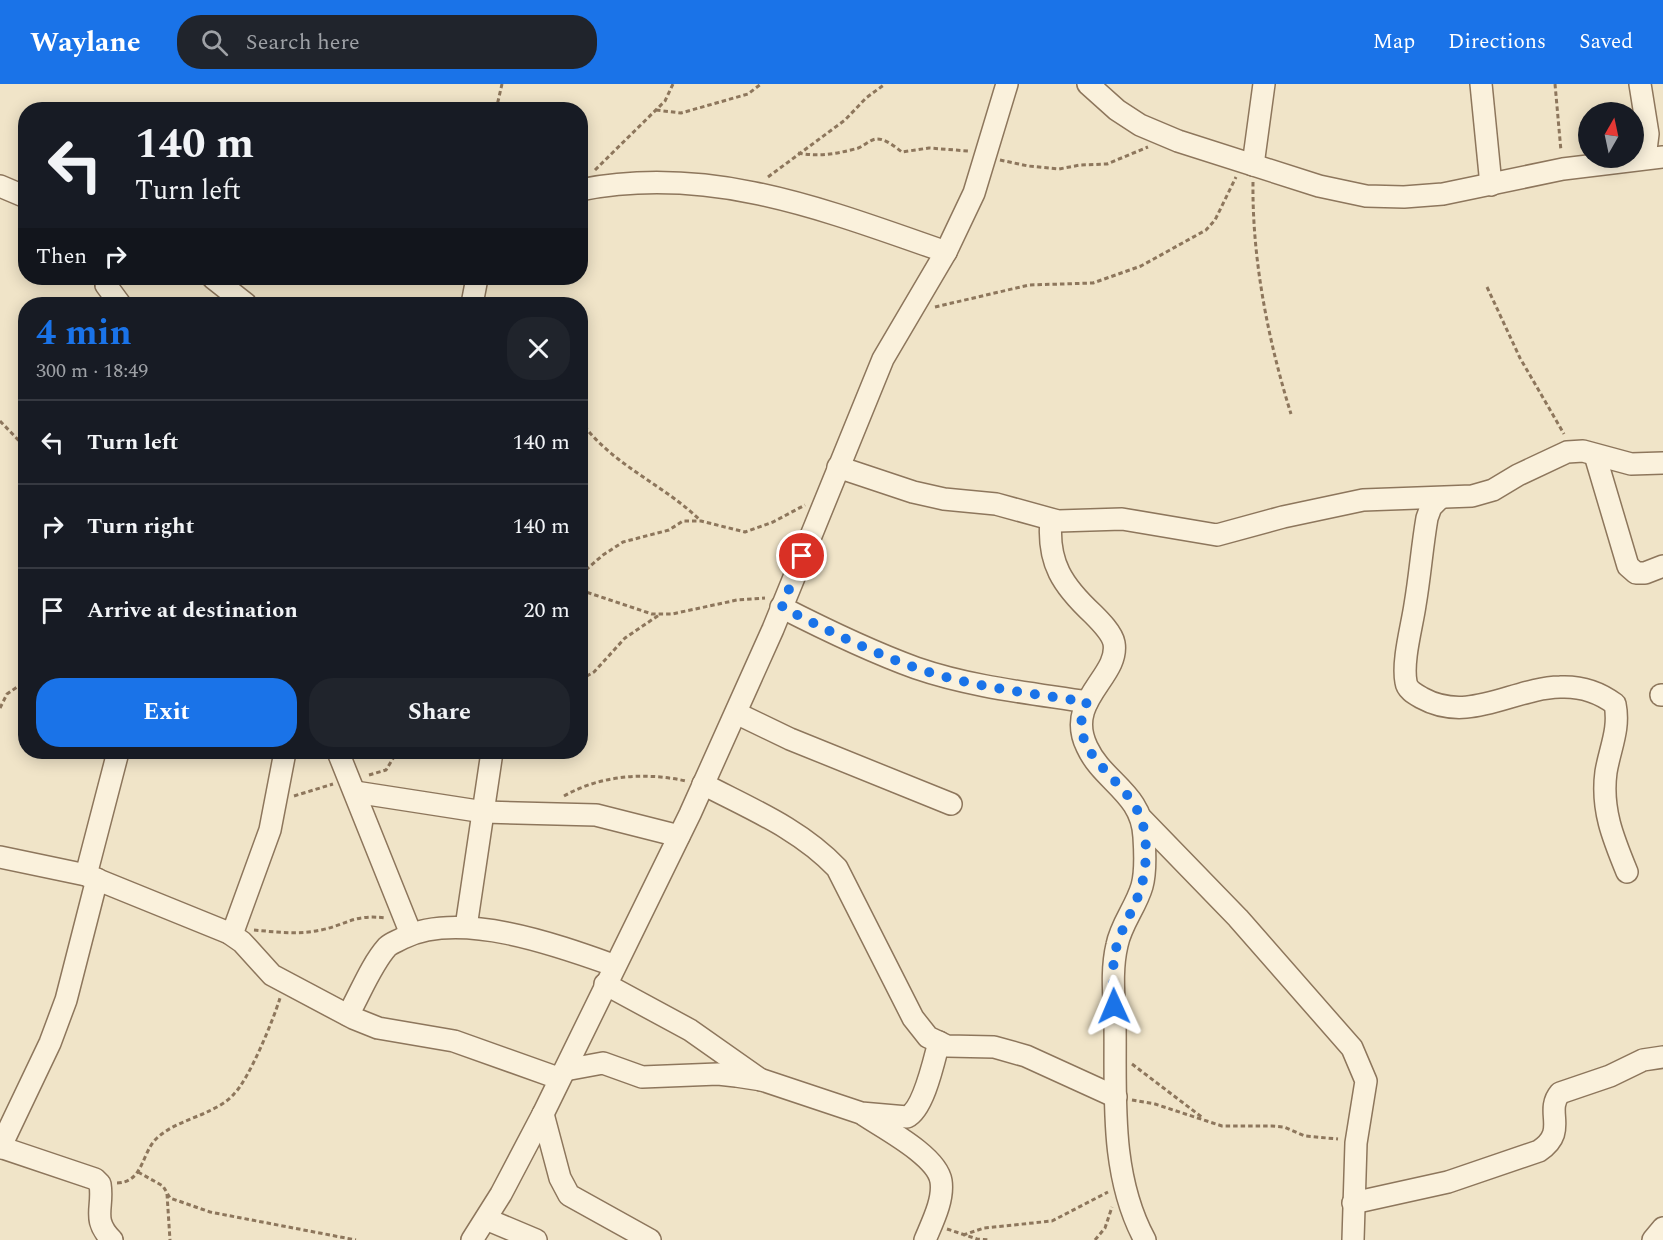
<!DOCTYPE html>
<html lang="en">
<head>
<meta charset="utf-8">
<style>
	:root { --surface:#171b24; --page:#20242c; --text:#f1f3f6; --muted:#9ea1a6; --line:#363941; --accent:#1a73e8 }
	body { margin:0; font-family:Spectral,serif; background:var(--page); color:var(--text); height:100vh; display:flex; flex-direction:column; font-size:22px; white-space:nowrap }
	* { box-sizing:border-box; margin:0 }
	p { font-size:20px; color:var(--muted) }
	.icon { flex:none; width:33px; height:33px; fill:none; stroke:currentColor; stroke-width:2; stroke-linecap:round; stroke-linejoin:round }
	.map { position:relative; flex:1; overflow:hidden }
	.sheet { position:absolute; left:18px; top:213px; width:570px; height:462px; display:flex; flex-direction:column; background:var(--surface); border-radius:24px; box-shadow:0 3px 15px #0003 }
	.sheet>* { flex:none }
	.banner { position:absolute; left:18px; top:18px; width:570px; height:183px; border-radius:24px; box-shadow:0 3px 15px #0003; background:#171b24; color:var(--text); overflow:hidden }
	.needle { width:39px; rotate:9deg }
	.buttons { position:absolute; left:1578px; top:18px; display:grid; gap:12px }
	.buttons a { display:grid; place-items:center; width:66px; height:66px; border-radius:50%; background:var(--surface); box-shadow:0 3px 15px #0003; font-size:30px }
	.pin { position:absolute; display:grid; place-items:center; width:51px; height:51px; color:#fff; margin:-26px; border:3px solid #fff; border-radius:50%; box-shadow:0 2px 6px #0007 }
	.me { position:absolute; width:66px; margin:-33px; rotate:359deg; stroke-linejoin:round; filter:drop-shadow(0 0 4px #0008) }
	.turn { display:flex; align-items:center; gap:21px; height:126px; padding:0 18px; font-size:27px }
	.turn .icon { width:78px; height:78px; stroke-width:2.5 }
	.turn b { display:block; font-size:42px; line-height:51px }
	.then { display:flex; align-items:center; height:57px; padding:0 18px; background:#0003; gap:12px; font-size:22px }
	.round { display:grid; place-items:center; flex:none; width:63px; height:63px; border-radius:24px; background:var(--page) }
	.summary { display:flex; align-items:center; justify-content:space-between; height:102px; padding:0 18px }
	h1 { font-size:36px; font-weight:700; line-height:45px; color:var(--accent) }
	.cta { display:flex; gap:12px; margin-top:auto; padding:12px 18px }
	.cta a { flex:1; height:69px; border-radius:24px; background:var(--accent); color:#fff; font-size:24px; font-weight:700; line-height:69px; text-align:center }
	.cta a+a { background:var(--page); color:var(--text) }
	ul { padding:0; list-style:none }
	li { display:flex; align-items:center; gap:18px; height:84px; padding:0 18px; border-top:2px solid var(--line) }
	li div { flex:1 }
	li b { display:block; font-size:22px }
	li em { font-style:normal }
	header { display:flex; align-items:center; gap:36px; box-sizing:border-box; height:84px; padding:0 30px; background:var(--accent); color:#fff }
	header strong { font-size:28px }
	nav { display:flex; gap:33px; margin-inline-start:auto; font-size:21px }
	.search { width:420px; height:54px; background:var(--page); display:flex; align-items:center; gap:15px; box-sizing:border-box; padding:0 21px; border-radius:24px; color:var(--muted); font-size:22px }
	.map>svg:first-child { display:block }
</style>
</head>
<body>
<header>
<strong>Waylane</strong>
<div class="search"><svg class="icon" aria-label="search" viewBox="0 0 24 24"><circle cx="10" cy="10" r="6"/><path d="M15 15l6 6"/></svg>Search here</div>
<nav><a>Map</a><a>Directions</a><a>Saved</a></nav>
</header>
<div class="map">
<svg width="1663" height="1156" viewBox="0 0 1663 1156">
	<rect width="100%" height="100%" fill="#f0e4c8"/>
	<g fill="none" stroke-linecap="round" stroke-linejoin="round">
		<defs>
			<g id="minor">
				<path d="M1088,0L1117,26L1140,41L1178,57L1319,102L1366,112L1404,113L1443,110L1563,85L1663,73"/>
				<path d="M1481,0L1491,101"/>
				<path d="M1640,0L1648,50L1645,74"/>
				<path d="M1253,81L1264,0"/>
				<path d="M0,102L26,113"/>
				<path d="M580,106C710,80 825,126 946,168"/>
				<path d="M213,194L246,220"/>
				<path d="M106,201L120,220"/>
				<path d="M472,220L477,194"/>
				<path d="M1595,371L1628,482L1636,489H1645L1663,482"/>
				<path d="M838,383L913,408L944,415L996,420L1058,437L1122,435L1217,451L1283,433L1363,416L1472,412L1493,406L1518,391L1567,368L1583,367L1631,380L1663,379"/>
				<path d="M1439,415L1431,423L1427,434C1422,463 1420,492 1415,521C1412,542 1402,577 1406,598C1407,606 1415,610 1422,614C1469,640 1513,604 1560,603C1580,602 1599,608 1615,620C1620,645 1610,664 1606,688C1601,725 1613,754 1627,788"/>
				<path d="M1051,436C1047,479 1063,502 1093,530C1100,537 1112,549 1114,559C1120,593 1064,616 1087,663C1103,698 1142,709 1144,753C1145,768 1146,788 1142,802C1136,823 1121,840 1117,861C1111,886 1114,912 1115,938C1116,1010 1109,1090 1145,1156"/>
				<path d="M781,523C826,546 869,567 916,584C971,603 1030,609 1087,618"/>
				<path d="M1661,611H1663"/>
				<path d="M736,629L790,655L951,720"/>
				<path d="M338,668L411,850"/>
				<path d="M703,700C751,725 800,745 837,784L913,934L928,953L947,962L994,963L1026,972L1116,1013"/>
				<path d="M355,708L484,728L596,731L679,752"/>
				<path d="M1141,734L1238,834L1352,964L1366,997L1356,1059L1353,1156"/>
				<path d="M0,773L86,791L229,849L242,858L272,891L353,934L378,944L454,957L558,994"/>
				<path d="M86,791L118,668"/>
				<path d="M466,843L492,668"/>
				<path d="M229,849L234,845L270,746L285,668"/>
				<path d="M605,900L690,946L761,996"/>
				<path d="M348,931C360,910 371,881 387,863C391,859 398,857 403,854C460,826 557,861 613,881"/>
				<path d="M565,986L603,979L642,993L718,990L736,992L762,996L861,1029L907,1033C924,1025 934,976 939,958"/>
				<path d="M543,1030L560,1094L569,1111L650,1156"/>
				<path d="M864,1031C885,1045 937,1072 941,1097C944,1116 932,1139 925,1156"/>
				<path d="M0,1063L95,1095L100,1100C104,1124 91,1135 112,1156"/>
				<path d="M0,1064L50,959L66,916L97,795"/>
				<path d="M1353,1119L1448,1098L1539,1067C1569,1047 1544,1028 1560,1009L1610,992L1643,976L1663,973"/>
				<path d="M486,1135L536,1156"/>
				<path d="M472,1156L501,1110L543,1030L690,730L773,545L883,275L946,168L974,109L1007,0"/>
				<path d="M1653,1156L1663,1144"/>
			</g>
		</defs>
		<use href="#minor" stroke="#8d765c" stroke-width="24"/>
		<g stroke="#8d765c" stroke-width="3" stroke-dasharray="4.5 3" stroke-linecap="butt">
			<path d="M1555,0L1561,67"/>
			<path d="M496,26L502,0"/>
			<path d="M656,26L681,29L748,10L761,0"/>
			<path d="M798,69C819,73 835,70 855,65C862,64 869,56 876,55C885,54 895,63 902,68L929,64L968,67"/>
			<path d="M1000,76L1028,82L1059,85L1080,81L1107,80L1148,63"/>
			<path d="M595,86L665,17L673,0"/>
			<path d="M768,93L845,36L866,14L885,0"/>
			<path d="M1253,98C1252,175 1268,256 1291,330"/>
			<path d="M1487,203L1520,274L1564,350"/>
			<path d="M935,223L1029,201L1093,199L1141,182L1206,146L1215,136L1236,93"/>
			<path d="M580,336C610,380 663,400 700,436"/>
			<path d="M0,337L26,364"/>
			<path d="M580,491L603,471L623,458L669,446L683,437H701L745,448L773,438L805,421"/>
			<path d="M580,506L652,530H672L737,516L765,514"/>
			<path d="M580,596L594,588L625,554L659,531"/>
			<path d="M0,624L7,610L26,597"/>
			<path d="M369,691L386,686L397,668"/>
			<path d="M294,712L333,700"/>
			<path d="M564,712C601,691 645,688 686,697"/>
			<path d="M254,846C276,848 299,851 321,846C349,840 353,830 386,834"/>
			<path d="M1132,980L1203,1034"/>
			<path d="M1132,1016L1155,1020L1222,1042H1272L1284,1043L1305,1052L1338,1055"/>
			<path d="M138,1088L163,1102L170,1114L210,1128L356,1156"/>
			<path d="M117,1099C144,1098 141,1069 157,1054C171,1041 190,1036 207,1028C216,1024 227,1018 234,1010C249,995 273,937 280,914"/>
			<path d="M167,1110L170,1156"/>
			<path d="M947,1145L977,1155L989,1156"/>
			<path d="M963,1151L984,1144L1052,1137L1108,1108"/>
			<path d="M1095,1156L1105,1144L1112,1123"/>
		</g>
		<use href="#minor" stroke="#faf1dc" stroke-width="21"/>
	</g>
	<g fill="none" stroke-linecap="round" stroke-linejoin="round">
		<path stroke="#1a73e8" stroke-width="10" stroke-dasharray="0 18" d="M802,472L782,523C826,546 869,567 916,584C971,603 1030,609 1087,618C1062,669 1127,693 1141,735C1148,753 1147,784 1141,803C1136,822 1124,839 1118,858C1111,877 1113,902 1114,922"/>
	</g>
</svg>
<div class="buttons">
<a><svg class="needle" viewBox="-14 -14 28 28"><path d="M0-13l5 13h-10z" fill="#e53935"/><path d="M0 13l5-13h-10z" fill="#9ea1a6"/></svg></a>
</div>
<div class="pin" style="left:802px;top:472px;background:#d93025"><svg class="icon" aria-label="arrive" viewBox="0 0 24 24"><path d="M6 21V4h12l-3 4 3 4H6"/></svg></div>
<svg class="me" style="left:1114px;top:922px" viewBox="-20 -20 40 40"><path d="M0-17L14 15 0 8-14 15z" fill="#1a73e8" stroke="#fff" stroke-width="4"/></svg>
<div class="banner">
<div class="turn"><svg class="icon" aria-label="left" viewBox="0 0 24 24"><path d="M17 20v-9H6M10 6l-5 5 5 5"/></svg><div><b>140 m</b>Turn left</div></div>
<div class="then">Then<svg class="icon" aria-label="right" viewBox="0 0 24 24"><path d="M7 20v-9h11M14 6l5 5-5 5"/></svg></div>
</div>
<section class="sheet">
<div class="summary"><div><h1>4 min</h1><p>300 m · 18:49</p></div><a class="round"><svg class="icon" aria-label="close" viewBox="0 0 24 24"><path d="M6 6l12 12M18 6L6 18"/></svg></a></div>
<ul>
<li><svg class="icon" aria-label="left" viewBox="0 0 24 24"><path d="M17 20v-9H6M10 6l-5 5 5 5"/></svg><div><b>Turn left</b></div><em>140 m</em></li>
<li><svg class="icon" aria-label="right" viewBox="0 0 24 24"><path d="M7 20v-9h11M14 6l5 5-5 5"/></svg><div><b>Turn right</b></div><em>140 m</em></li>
<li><svg class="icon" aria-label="arrive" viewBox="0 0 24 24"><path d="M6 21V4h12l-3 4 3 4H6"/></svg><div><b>Arrive at destination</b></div><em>20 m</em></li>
</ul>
<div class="cta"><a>Exit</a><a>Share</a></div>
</section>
</div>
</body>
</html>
